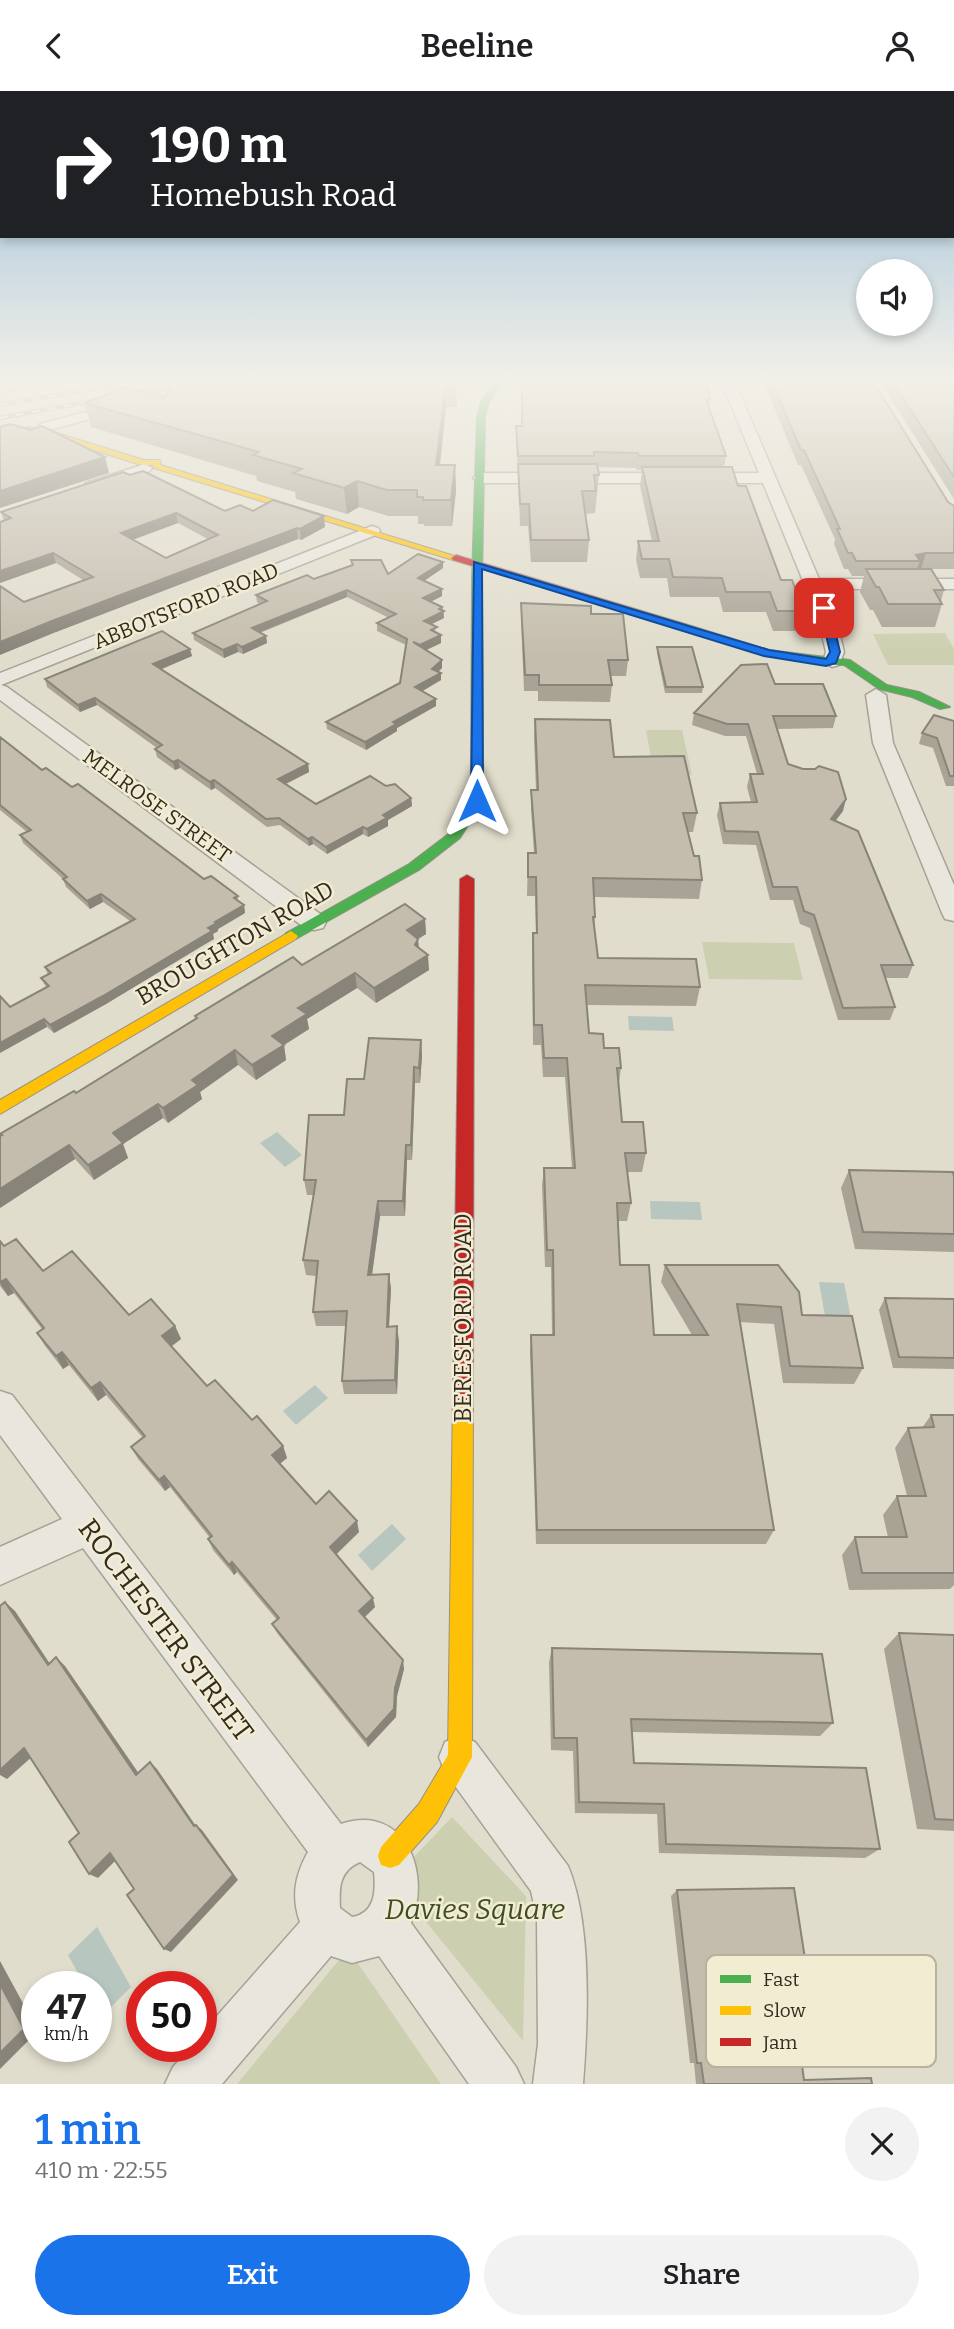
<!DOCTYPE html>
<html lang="en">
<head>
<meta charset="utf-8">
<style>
	:root { --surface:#fff; --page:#f2f2f2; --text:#202124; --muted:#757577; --accent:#1a73e8 }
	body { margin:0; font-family:Bitter,serif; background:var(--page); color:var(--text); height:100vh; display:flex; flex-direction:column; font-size:26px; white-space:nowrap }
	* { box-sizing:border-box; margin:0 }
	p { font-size:23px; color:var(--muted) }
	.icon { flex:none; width:38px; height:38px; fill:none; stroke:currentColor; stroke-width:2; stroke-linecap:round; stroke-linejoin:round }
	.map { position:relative; height:1993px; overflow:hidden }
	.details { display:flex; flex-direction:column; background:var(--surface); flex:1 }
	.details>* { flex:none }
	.hud { position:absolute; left:0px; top:0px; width:956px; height:147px; box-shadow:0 4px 10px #0003; background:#202124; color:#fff; overflow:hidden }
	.fabs { position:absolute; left:856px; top:168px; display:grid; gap:14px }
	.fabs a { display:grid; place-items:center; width:77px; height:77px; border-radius:50%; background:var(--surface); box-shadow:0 4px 10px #0003; font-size:35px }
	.speed { position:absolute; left:21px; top:1880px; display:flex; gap:14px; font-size:35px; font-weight:700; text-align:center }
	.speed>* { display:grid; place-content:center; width:91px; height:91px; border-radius:50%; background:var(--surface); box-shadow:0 4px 10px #0003; line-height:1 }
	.speed small { font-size:18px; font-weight:400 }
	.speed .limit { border:10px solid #d22; background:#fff; color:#111 }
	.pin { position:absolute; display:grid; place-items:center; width:60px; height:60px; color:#fff; margin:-30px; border-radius:14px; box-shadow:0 4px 10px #0006 }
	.me { position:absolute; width:77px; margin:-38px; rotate:0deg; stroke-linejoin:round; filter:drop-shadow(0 0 5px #0008) }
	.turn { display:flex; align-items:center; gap:24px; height:147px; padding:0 35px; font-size:32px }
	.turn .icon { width:91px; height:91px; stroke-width:2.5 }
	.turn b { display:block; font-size:49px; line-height:60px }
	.round { display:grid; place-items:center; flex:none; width:74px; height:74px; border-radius:37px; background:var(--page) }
	.overview { display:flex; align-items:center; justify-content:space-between; height:119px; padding:0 35px }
	h1 { font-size:42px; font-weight:600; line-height:52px; color:var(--accent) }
	.action { display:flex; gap:14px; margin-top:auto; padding:14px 35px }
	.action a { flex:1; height:80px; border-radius:42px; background:var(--accent); color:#fff; font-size:28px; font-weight:600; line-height:80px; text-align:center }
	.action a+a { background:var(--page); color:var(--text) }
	header { display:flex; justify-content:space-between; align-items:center; height:91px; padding:0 35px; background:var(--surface); font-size:32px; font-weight:600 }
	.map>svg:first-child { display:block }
</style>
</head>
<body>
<header><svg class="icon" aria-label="back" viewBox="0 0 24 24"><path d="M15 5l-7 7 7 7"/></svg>Beeline<svg class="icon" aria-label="person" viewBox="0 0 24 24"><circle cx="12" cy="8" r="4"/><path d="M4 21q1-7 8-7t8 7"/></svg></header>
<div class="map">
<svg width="954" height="1993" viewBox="0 0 954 1993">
	<rect width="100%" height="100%" fill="#e1ddcc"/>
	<g fill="#ccd0b0">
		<path d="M945,542L954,558V574H888L873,543Z"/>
		<path d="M646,639H682L692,684H654Z"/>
		<path d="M702,851L794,852L803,889L709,888Z"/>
		<path d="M452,1726L526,1805L523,1950L392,1789Z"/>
		<path d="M348,1858L441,1993H237Z"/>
	</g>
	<g fill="#b7c6bf">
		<path d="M628,925L672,926L674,940L629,939Z"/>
		<path d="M277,1041L302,1064L285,1076L260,1052Z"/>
		<path d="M650,1110L700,1111L702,1129L651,1128Z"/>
		<path d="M819,1191L844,1192L853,1237L827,1236Z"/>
		<path d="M315,1294L328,1307L296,1334L283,1320Z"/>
		<path d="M392,1433L406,1448L372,1480L358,1464Z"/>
		<path d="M97,1836L131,1896L101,1926L96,1917V1895H85L68,1864Z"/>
	</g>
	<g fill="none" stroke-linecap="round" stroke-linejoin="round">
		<defs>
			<g id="street">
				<path d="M716,287H729L737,296L819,488H954V498H824L842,541L840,544L844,561L839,574L832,576L823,570L826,561L822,544L824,541L763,392H481L473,387L481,382H759L724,297Z"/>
				<path d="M203,296L210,300L208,303L155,311L45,340L38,336L40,333L154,303Z"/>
				<path d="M145,373L152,377L150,380L91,400L83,395L86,392Z"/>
				<path d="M372,435L378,437L380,440L378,443L1,594L7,596L323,825L326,831L323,837L314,839L305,837L0,609V582Z"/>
				<path d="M876,598L886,604L893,652L954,794V830L945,828L942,822L873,652L866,604Z"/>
				<path d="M0,1300L12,1304L341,1733C404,1712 432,1780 411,1832L516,1976L524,1993H469L379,1865L352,1872L331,1865L222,1993H165L173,1976L191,1955H201V1943L300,1831C291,1806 295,1784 308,1761L83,1457L0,1494V1456L62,1428L0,1344ZM360,1771L374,1781C376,1801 375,1822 352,1826L340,1817C339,1797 339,1780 360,1771Z"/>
				<path d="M460,1645L475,1651L568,1775C592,1832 588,1931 583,1993H533L538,1953L537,1828L531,1800L445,1681L439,1666L445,1651Z"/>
			</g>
			<g id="fast">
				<path d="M498,287H506L489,311L485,326L482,487L483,710L460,747L419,779L296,848H286L284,845L286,842L409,773L451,741L471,710L472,487L477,326L481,311Z"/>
				<path d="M677,533H685L769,559L850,569L887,594L919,601L950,616L940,618L912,606L879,598L844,574H826L768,565L677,537Z"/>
			</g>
			<g id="slow">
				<path d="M27,336L47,339L144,369H160L161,374L461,467L453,469L154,377L153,374H141L43,343H28Z"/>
				<path d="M291,840L298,845L296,848L0,1023V1009Z"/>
				<path d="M463,1295L470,1298L473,1304L472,1666L437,1731L399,1774L390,1777L381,1774L378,1765L381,1756L419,1713L448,1664L453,1304L456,1298Z"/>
			</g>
			<g id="jam">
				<path d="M456,464L685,533L686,535L677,537L453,469L451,467Z"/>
				<path d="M467,784L474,788L473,1304L470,1310L463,1313L456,1310L453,1304L460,788Z"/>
			</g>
		</defs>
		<use href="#street" stroke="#a6a295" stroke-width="3"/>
		<use href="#fast" stroke="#969185" stroke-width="2"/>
		<use href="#slow" stroke="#969185" stroke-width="2"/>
		<use href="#jam" stroke="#969185" stroke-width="2"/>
		<use href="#street" fill="#e9e7dd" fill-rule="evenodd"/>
		<use href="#fast" fill="#4caf50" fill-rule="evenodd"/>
		<use href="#slow" fill="#ffc107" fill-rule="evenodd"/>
		<use href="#jam" fill="#c62828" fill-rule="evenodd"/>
		<defs>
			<g id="rail">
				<path d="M110,292L140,287"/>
				<path d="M0,302L39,287"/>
				<path d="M0,314L119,293"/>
				<path d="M0,327L215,287"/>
			</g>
		</defs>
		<use href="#rail" stroke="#a9a69d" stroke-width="4.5"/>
		<use href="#rail" stroke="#f1ecd2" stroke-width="2.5" stroke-dasharray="8" stroke-linecap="butt"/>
	</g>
	<g fill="#a9a395" fill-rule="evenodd">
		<path d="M253,287H476V289L456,292L457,316H446L440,374H455L456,400L452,435H424V433H418V425H388L359,416L347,423L296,408L295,401L257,390L256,385L91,336L85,312L164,306L251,293Z"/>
		<path d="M537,287H708V290H706L710,308L709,317L726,365L724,376L738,395L781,489L804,520L800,540H773L766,521H723L719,506H670L667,487H640L636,469L638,450H652L640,395L642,379H637L636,377L597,376L599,384L595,422L585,423L589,449L587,471H531L528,435H520L518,379L516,349V335H521L538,293Z"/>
		<path d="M762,287H871L948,411L954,415V478H921L944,499L941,510L942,513L935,536H882L873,519H870L860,501L864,485H852L848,478H844L834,453L835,448L801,374H798Z"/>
		<path d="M878,287H954V408Z"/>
		<path d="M130,384L225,420H253L325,436L301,449L298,448L56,541L24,511L83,489L56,472L0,492V431L4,430L1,421ZM178,432L208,448L166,467L133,449Z"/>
		<path d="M351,469L388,483L443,477L424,490L442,498V505L431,511L442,516L444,520V527L431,533L437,542L441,544V552L426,559L442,577L438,581L441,582V589L422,600L436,608V615L397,637V640L366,659L327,638L326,631L400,592L406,554L377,540V532L389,527L347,506L260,542L266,545L267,552L243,563L238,561L224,567L194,549L193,542L260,513L257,511L256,504L314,488L352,475Z"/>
		<path d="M521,512L591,523L628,569L626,585H611L612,594L610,611L538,610V600H524L521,528Z"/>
		<path d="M657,556L703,596L702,602H665L657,562Z"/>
		<path d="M190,558L192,565L160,578L308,673L309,681L285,693L316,713L386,695L411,707L412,715L388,729V735L368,746L363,743L327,763L313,753L309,755L280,734L267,736L215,697L211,699L180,677L175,679L157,666L155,658L157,657L97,614L80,621L47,596L45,588Z"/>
		<path d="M775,593L836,625L833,637L777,638L788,673L843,720L835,730L913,874L908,887H885L895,916L890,929H838L810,837L800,833L793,809H770L756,754L723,753L717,724L720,712L751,711L747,696L750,683H757L746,645H725L692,634L694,622Z"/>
		<path d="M535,628L614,666L697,722L693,741H688L694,765L702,789L699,808L594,806L595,826L594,837L598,867L700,896L696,915L586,914L589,942L604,957L621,977L619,992L622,1031L646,1062L642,1081H627L631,1112L627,1130H618L620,1174L654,1244H692L661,1191L665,1174L802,1224L863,1277L854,1293L783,1292L774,1233L740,1231L774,1439L766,1453H536L530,1261L531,1244H552L551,1176H545L542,1095L544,1077H572L565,986H543L541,954H533L532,861L533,842H536L535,805H527L528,762H534L531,718V699H536L534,647Z"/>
		<path d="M954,630V695H946L933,657L919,653L922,642Z"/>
		<path d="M0,646L42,679L72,696L204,788L238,805V810L244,814L245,822L218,838V840L213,843L214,848L202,855L106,913L54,942L47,936L10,916L46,896L41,887L48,884L45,876L130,830L103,811L90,818L66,796L63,788L23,752L20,744L27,741L0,719Z"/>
		<path d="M425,828L426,843L418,848L419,857L429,879L376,912L357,897L307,928L309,938L284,954L286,969L256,989L238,974L200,1001L202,1008L168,1032L163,1027L123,1053L128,1067L94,1089L75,1068L0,1117L76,1002L196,927L195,925L302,874Z"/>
		<path d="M421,949L422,965L420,992H415L412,1069H407L405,1125H380L372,1184L389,1183L391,1198L389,1236L399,1250L397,1303H344L342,1290L346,1235H316L313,1221L316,1185L306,1184L303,1169L314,1104H307L304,1089L344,1024L364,988Z"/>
		<path d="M849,1079L954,1086V1161L855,1158L841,1097Z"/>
		<path d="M0,1150L4,1155L43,1180L129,1224L175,1235L181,1248L171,1255L207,1295L283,1355L287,1367L279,1373L316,1413L359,1441L337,1463L375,1516L364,1526L404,1578L397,1605L396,1626L368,1656L277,1542L272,1533L277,1529L237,1481L234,1484L213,1459L208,1448L210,1447L170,1396L165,1400L138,1368L131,1356L143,1347L106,1304L98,1310L69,1274L63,1278L45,1255L37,1242L42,1238L14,1202L8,1205L0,1195Z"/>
		<path d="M885,1207L954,1208V1278L893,1277L879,1219Z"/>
		<path d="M931,1324H954V1494L950,1498L849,1499L842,1464L855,1446H888L883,1424L897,1405H907L895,1357L908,1337H922Z"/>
		<path d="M899,1542L954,1544V1740L917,1738L884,1558Z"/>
		<path d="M552,1557L833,1632L820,1645L632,1641L634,1672L880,1758L865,1767L659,1762L657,1723L575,1722L573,1660L551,1659L549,1571Z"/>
		<path d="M677,1799L806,1874L796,1878H790L804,1988L872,1993H696L694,1972H690L671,1805Z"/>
	</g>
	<g fill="#898479">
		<path d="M448,287H476V289L452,292Z"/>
		<path d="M446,292V316L437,400L436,374Z"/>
		<path d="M105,366L109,382L0,417V400Z"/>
		<path d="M455,374L456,400L452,435L451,409Z"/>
		<path d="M357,390L359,416L347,423L344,397Z"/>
		<path d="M176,422L178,432L123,452L121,442Z"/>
		<path d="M324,425L325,436L301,449L300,438Z"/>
		<path d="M297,437L298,448L56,541L0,564V551L52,530Z"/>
		<path d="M53,462L56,472L0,492V480Z"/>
		<path d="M926,462L921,478H917L920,470L916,464Z"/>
		<path d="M443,471V477L418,494V487Z"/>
		<path d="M442,498V505L423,514V507Z"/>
		<path d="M347,499V506L253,544L252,537Z"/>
		<path d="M442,516L444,527L424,537V530Z"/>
		<path d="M441,544V552L420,562V554Z"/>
		<path d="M266,545L267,552L243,563L242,556Z"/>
		<path d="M237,553L238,561L224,567L223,559Z"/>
		<path d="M190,558L192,565L155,581L153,573Z"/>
		<path d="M442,569V577L433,585L432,578Z"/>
		<path d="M441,582V589L416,604L415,596Z"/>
		<path d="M95,607L97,614L80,621L78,614Z"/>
		<path d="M436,608V615L397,637V640L366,659L365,651L393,631Z"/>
		<path d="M178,669L180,677L175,679L173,671Z"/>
		<path d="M308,673L309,681L280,696L278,688Z"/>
		<path d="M214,689L215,697L211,699L210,691Z"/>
		<path d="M411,707L412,715L388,729V735L368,746L367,738L383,724Z"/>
		<path d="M846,708L843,720L827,741L831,728Z"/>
		<path d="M363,736V743L327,763L326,756Z"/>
		<path d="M312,746L313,753L309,755L308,748Z"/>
		<path d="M101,803L103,811L90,818L87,810Z"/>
		<path d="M244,814L245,822L218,838V840L213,843L214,848L202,855L106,913L54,942L50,934L208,837L215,831Z"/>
		<path d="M425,828L426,843L418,848L419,863L407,839Z"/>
		<path d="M428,864L429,879L376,912L374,897Z"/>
		<path d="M355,882L357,897L307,928L309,938L284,954L286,969L256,989L252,974L272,945L298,917Z"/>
		<path d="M44,928L47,936L0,962V952Z"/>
		<path d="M421,949L422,965L420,992L419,977Z"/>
		<path d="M235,959L238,974L200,1001L202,1008L168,1032L163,1017L192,989Z"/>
		<path d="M414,976L415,992L412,1069L411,1054Z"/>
		<path d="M158,1013L163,1027L123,1053L128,1067L94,1089L88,1074L113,1042Z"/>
		<path d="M69,1054L75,1068L0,1117V1098Z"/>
		<path d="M406,1054L407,1069L405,1125L403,1110Z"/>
		<path d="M378,1110L380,1125L370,1198L368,1184Z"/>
		<path d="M389,1183L391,1198L388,1250L387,1236Z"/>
		<path d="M6,1188L14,1202L8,1205L0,1192Z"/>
		<path d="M175,1235L181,1248L168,1258L162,1245Z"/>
		<path d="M397,1235L399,1250L397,1303L395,1289Z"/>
		<path d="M62,1261L69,1274L63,1278L56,1265Z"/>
		<path d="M100,1291L106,1304L98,1310L91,1297Z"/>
		<path d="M283,1355L287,1367L276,1376L272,1364Z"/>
		<path d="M164,1385L170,1396L165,1400L159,1389Z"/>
		<path d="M357,1430L359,1441L333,1466L330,1456Z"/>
		<path d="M232,1471L237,1481L234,1484L229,1474Z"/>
		<path d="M373,1507L375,1516L361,1530L359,1520Z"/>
		<path d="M5,1511L15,1520L56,1582L48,1574Z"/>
		<path d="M56,1566L65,1575L144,1690L136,1684Z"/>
		<path d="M403,1569L404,1578L397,1605L396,1626L368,1656L366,1649L395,1597Z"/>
		<path d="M24,1657L34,1664L7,1688L0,1684V1679Z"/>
		<path d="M150,1671L157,1678L200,1741L194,1735Z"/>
		<path d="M196,1734L202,1739L238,1789L171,1861L164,1858Z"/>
		<path d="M110,1762L118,1767L98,1787L89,1783Z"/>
		<path d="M0,1870L37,1938V1941L0,1978Z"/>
	</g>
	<g fill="#c4bdad" stroke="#898479" stroke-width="2" fill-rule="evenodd">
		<path d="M190,287H228L251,293L253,287H454L456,292H446L436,374H455L451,409H423V406H417V399H387L357,390L344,397L293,382L302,378L253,364L259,361L85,312L126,296L164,306L178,289Z"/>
		<path d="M539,287H706L710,308H706L726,365H639L638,362L594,361V365H518L516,335H522V293H541Z"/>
		<path d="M770,287H871L948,411L954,415V462H926L916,464L920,470H856L852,462H848L837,438H840L804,359H801Z"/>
		<path d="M890,287H954V386Z"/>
		<path d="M10,333L31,339L41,335L46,337L105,366L0,400V336Z"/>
		<path d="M518,373H597L599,384H594L596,400H582L589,449H531L529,413H520Z"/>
		<path d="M642,376H732L738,395H746L781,489H792L804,520H777L770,501H726L722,487L673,486L669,468H642L638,450H659Z"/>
		<path d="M143,380L225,420L240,414L253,420L273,409L324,425L300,438L297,437L52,530L0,551V495L24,511L93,486L53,462L0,480V431L11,427L1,421L123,381L130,384ZM176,422L218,444L166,467L121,442Z"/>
		<path d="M418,463L443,471L418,487L442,498L423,507L442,516L439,518L444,520L424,530L437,536L431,539L441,544L420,554L413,551L442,569L432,578L441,582L415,596L436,608L393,631L396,633L365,651L326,631L400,592L407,548L377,532L396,523L347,499L252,537L266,545L242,556L237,553L223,559L193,542L267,510L256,504L307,484L314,488L353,474L351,469H381L388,483Z"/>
		<path d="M866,478H931L944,499H934L942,513H888L879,496H876Z"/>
		<path d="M521,512L591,515V523H623L628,569H608L612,594H539V584H525Z"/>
		<path d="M162,540L190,558L153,573L308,673L278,688L316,713L370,685L386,695L395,693L411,707L383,724L387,727L367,738L363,736L326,756L312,746L308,748L279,727L266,728L214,689L210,691L178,669L173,671L155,658L162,654L95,607L78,614L45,588Z"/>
		<path d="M657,556H692L703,596H666Z"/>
		<path d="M767,573L775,593H823L836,625H773L788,673L803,678H815L819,675L838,681L846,708L831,728L858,740L913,874H881L895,916L843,917L814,824L804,820L797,796H773L758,741L725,740L720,712L757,711L750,683H763L748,633H727L694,622L741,574Z"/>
		<path d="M934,624L954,630V685H950L937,647L922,642Z"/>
		<path d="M535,628L610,629L614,666L684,665L697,722H683L694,765H699L702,789L593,787L595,826H593L598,867L696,868L700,896L585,894L589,942L603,943L604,957H619L621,977H617L622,1031H643L646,1062H625L631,1112H617L620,1174H649L654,1244H708L665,1174H778L799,1201L802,1224L852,1225L863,1277L790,1275L781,1216L737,1213L774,1439H537L531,1244H554L553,1159H547L544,1077H575L567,967H544L542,934H534L533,842H537L536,786H528V762H536L531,699H538Z"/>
		<path d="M0,646L42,679L46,677L72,696L78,693L204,788L211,785L238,805L234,807L244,814L215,831L217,832L208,837L212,840L200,847L103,905L50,934L44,928L0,952V905L10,916L49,895L41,887L51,882L45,876L135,828L101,803L87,810L63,788L67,786L20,744L31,739L0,714Z"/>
		<path d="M405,813L425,828L407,839L418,848L415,854L428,864L374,897L355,882L298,917L307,923L272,945L284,954L252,974L235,959L192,989L198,994L163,1017L158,1013L113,1042L123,1052L88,1074L69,1054L0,1098V1045L2,1044L0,1043L74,1000L76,1002L197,927L195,925L293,866L302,874Z"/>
		<path d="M369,947L421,949L419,977L414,976L411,1054H406L403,1110H378L368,1184L389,1183L387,1236L397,1235L395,1289L342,1290L347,1220L313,1221L318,1170L303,1169L316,1089H304L309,1024H344L347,988H364Z"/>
		<path d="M849,1079L953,1081L954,1086V1143L863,1141Z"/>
		<path d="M16,1148L43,1180L72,1160L129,1224L151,1208L175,1235L162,1245L207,1295L215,1289L252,1329L257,1325L283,1355L272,1364L316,1413L329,1400L357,1430L330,1456L373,1507L359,1520L403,1569L395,1597L394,1618L366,1649L272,1533L279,1527L232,1471L229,1474L208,1448L212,1445L164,1385L159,1389L131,1356L145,1345L100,1291L91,1297L62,1261L56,1265L37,1242L44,1237L6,1188L0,1191V1150L4,1155Z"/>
		<path d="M885,1207L954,1208V1267L899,1266Z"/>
		<path d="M931,1324H954V1482H862L855,1446H907L897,1405H926L908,1337L934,1336Z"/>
		<path d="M5,1511L48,1574L56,1566L136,1684L150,1671L194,1735L196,1734L233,1784L164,1858L127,1804L134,1798L110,1762L89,1783L69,1751L79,1742L24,1657L0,1679V1515Z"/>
		<path d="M899,1542L954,1544V1729L935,1728Z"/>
		<path d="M552,1557L822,1563L833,1632L631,1628L634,1672L866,1677L880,1758L666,1753L664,1713L579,1711L577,1647H554Z"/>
		<path d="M794,1797L806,1874H789L804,1989L871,1987L872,1993H704L701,1972H697L677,1799Z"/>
		<path d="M0,1893L24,1938L0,1962Z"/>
	</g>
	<linearGradient id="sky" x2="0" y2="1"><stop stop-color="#94bbd8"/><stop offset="0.51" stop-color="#f2f0e8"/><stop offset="1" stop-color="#f2f0e8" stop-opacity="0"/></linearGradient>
	<rect width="954" height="566" fill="url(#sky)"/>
	<path fill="#1a73e8" stroke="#114b97" stroke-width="2" d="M474,471L769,559L826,568L830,561L826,544L828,541L819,517L824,514L829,517L839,541L836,544L840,561L836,572L826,575L764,565L482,478L483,710L477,714L471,710Z"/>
	<g text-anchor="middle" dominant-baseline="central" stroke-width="5" stroke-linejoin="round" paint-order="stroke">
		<g font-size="21" fill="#332b1f" stroke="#f1ecd2">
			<text transform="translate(186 515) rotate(-22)">ABBOTSFORD ROAD</text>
			<text transform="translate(157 715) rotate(36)">MELROSE STREET</text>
		</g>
		<g font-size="24" fill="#332b1f" stroke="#f1ecd2">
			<text transform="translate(235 852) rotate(-30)">BROUGHTON ROAD</text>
			<text transform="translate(463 1227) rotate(-90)">BERESFORD ROAD</text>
		</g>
		<g font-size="28" fill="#332b1f" stroke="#f1ecd2">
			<text transform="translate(166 1539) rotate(53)">ROCHESTER STREET</text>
		</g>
		<g font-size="28" font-style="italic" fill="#3e4d28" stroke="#f1ecd2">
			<text x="475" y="1818">Davies Square</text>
		</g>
	</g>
	<rect x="706" y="1864" width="230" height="112" rx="10" fill="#f1ecd2" stroke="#b8b29c" stroke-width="2"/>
	<rect x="720" y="1884" width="31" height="8" fill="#4caf50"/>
	<rect x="720" y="1915" width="31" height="9" fill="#ffc107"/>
	<rect x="720" y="1947" width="31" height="8" fill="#c62828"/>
	<g font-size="19" fill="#332b1f">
		<text x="763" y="1895">Fast</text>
		<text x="763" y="1926">Slow</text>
		<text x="763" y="1958">Jam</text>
	</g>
</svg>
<div class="fabs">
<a><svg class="icon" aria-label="sound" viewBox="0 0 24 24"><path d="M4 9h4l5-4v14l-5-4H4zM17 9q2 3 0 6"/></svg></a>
</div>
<div class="speed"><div>47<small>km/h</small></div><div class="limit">50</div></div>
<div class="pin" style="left:824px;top:517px;background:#d93025"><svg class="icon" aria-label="arrive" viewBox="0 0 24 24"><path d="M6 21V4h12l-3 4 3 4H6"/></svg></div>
<svg class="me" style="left:477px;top:710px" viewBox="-20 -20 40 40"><path d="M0-17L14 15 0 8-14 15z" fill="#1a73e8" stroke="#fff" stroke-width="4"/></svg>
<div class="hud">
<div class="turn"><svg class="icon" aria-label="right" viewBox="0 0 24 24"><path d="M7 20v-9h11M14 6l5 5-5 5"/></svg><div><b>190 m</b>Homebush Road</div></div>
</div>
</div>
<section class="details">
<div class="overview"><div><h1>1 min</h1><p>410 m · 22:55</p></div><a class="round"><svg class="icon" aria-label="close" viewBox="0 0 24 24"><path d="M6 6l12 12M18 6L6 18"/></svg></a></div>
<div class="action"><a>Exit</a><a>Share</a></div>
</section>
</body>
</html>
